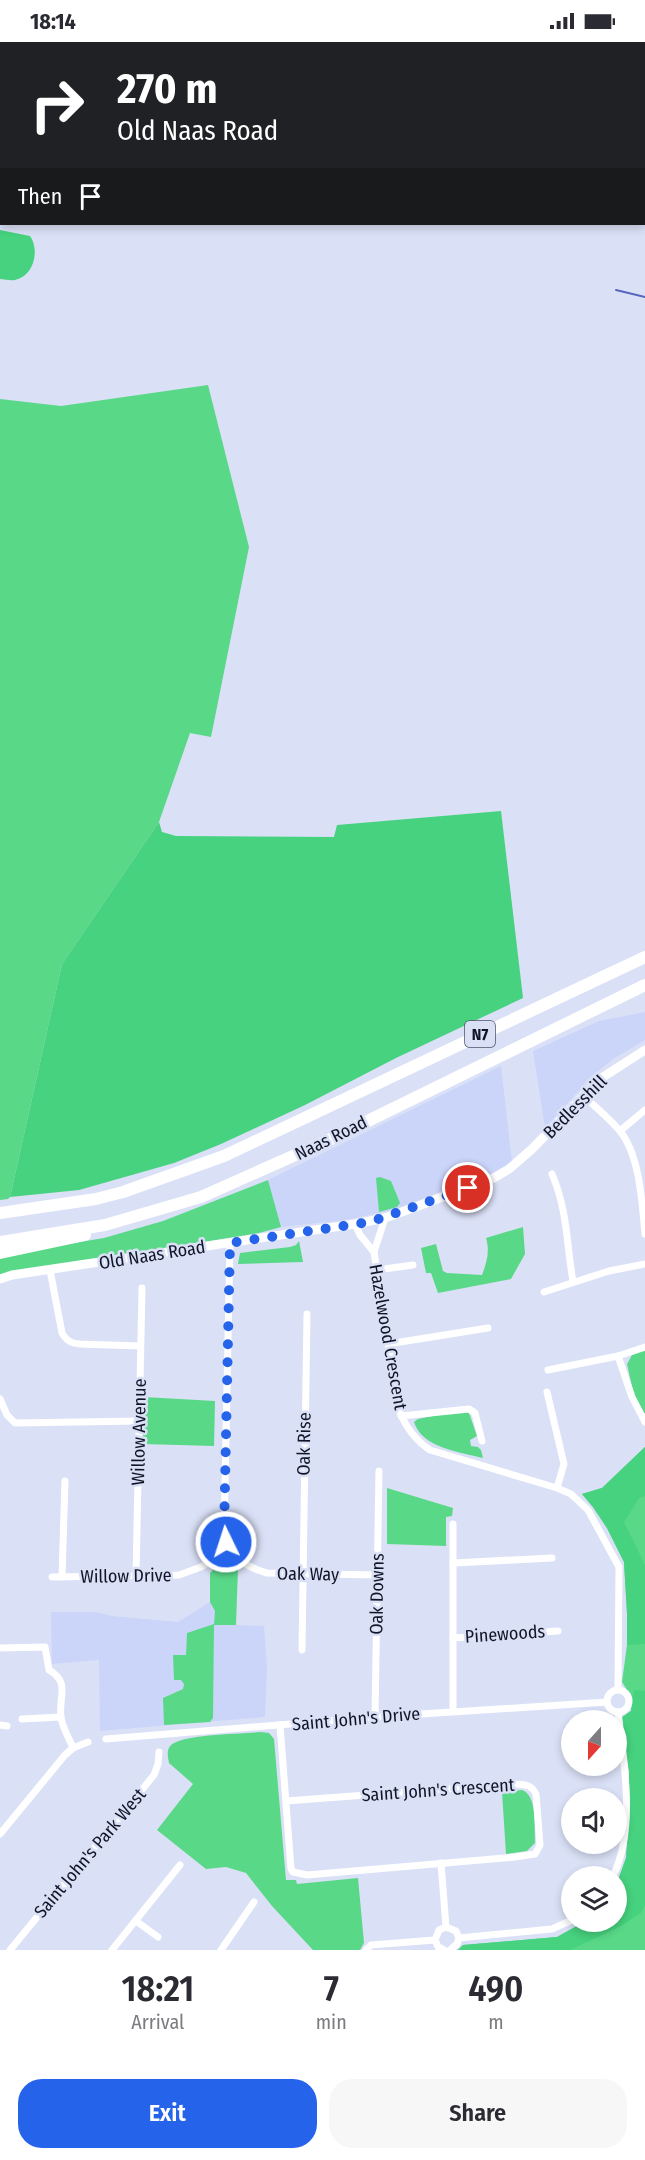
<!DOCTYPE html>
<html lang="en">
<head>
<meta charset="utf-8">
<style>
	:root { --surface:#fff; --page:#f7f7f7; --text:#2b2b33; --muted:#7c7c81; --accent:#2563eb }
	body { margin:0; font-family:"Fira Sans Condensed",sans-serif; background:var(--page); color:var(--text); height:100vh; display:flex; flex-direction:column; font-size:22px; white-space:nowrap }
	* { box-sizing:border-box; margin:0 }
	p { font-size:20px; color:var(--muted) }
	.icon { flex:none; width:33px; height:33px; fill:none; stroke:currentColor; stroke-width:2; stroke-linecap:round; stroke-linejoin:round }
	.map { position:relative; height:1908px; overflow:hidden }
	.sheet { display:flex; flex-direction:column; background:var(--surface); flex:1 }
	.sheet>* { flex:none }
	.guide { position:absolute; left:0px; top:0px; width:645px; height:183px; box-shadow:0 3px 9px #0003; background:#202124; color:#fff; overflow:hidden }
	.needle { width:39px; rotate:201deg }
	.buttons { position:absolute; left:561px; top:1668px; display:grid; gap:12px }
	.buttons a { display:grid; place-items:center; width:66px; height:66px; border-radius:50%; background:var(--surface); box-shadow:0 3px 9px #0003; font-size:30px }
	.pin { position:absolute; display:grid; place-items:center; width:51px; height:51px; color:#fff; margin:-26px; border:3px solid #fff; border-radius:50%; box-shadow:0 2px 6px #0007 }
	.me { position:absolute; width:66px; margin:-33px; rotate:356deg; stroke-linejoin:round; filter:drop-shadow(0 0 4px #0008) }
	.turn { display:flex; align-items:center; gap:21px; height:126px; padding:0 18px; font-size:27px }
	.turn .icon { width:78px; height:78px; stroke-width:2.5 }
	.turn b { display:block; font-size:42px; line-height:51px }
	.then { display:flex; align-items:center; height:57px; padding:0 18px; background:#0003; gap:12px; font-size:22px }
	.eta { display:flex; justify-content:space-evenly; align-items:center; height:102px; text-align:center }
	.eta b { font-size:36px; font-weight:600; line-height:42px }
	.cta { display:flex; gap:12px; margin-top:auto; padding:12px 18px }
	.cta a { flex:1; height:69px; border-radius:24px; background:var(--accent); color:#fff; font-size:24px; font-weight:600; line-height:69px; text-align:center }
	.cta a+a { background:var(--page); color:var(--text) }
	.status { display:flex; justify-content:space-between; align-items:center; height:42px; padding:0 30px; background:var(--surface); direction:ltr }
	.status svg { height:16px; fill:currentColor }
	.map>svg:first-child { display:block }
</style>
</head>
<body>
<div class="status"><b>18:14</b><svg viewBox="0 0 49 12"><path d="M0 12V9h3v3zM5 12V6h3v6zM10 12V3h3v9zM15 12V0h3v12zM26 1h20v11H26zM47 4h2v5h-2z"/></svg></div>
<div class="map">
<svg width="645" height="1908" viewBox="0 0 645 1908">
	<rect width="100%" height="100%" fill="#dae0f6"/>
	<g fill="#cbd5fa">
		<path d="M645,970V998L613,1017L587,1038L584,1043L545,1086L533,1009L599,979Z"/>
		<path d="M501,1024L512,1120L490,1132L462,1141L397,1167L346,1178L281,1185L268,1138Z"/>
		<path d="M210,1560L215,1569L214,1582L264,1584L267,1626L265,1675L100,1689L99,1618L52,1622L51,1570H95L112,1574L178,1580Z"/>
	</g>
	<g fill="#59d888">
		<path d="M208,343L249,505L211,695L190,691L159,780L62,922L10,1155L8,1157L0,1158V357L61,364Z"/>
		<path d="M380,1135L391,1139L400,1161L397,1165L379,1170L376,1136Z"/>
		<path d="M268,1138L281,1185L259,1191L0,1233V1213L104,1196L163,1179Z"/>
		<path d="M523,1185L525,1212L511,1237L438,1251L431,1231H426L421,1206L436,1202L443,1229L447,1231L482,1233C487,1220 490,1209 486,1196Z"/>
		<path d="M299,1199L303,1220L238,1222L240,1211L290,1205L296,1203Z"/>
		<path d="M645,1308V1372L634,1354L627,1322L632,1313Z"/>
		<path d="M144,1355L215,1359L214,1404L143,1402Z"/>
		<path d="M463,1368H468L477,1394L470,1398L471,1404L478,1405L481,1408L483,1416C460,1410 422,1406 414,1380L418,1377Z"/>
		<path d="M645,1405V1908H458L463,1903L557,1895L584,1880H616L617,1841L626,1816L629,1776V1729L621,1676L631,1669L632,1656L622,1640L627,1603V1571L624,1520L607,1486L593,1465L582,1452L602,1446Z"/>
		<path d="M387,1446L453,1466L452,1474L446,1475V1504L387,1502Z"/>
		<path d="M228,1521L238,1526L236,1583H214L213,1676L210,1680L164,1683L163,1656L183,1647L184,1642L181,1638H174L173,1613H186L187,1591L214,1582L215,1569L210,1560V1531L215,1526Z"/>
		<path d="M261,1690L269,1691L274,1697L286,1838H296L297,1842L358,1836L364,1901L360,1908H313L272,1864L246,1831L226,1825L206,1827L157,1788L193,1742L169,1721C168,1715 166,1708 171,1703C183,1692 242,1692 261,1690Z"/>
		<path d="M522,1748C538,1754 534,1786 535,1801L527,1809L506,1812L502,1750Z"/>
	</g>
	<g fill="#46d27e">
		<path d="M0,188L30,194C40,208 34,234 15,238C11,239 4,237 0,237Z"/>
		<path d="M501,769L523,956L396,1016L305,1063L221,1102L174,1121L79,1148L10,1155L62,922L159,780L162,790L176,794L334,795L337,783Z"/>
		<path d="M645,1405V1454L639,1456L624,1480L645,1523V1602L627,1603V1571L624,1520L607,1486L593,1465L582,1452L602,1446Z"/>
		<path d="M634,1648L645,1649V1863L641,1871L621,1884L570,1908H458L463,1903L557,1895L584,1880H616L617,1841L626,1816L629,1776V1729L621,1676L631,1669Z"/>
	</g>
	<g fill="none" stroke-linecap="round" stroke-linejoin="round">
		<path stroke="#5666bc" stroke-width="2" d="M616,248L645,255"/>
		<g stroke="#fff" stroke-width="7">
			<path d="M583,1053C595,1065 609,1076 620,1089C640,1114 642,1161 645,1192"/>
			<path d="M620,1089L645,1068"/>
			<path d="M552,1132C568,1170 566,1200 573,1239"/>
			<path d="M385,1176L374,1210L399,1368C406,1386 415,1398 430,1408L557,1446L571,1452L588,1468L619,1525L618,1647"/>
			<path d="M355,1182L360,1193L374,1210"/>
			<path d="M230,1201L224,1491C230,1514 245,1525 267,1531L378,1533"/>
			<path d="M50,1228L62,1291C67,1299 70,1301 80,1302L140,1304"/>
			<path d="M377,1228L413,1223"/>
			<path d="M544,1250L609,1229L645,1222"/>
			<path d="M388,1302L488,1286"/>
			<path d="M618,1314L632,1355L645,1380"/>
			<path d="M548,1328L618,1314L645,1305"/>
			<path d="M547,1350L564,1422L557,1446"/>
			<path d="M0,1357L7,1373L15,1381L139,1379"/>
			<path d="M401,1374L469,1367L475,1371L482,1399"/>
			<path d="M453,1521L552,1516"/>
			<path d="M136,1534L142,1246"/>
			<path d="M52,1535L179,1533L201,1525L229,1508"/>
			<path d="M62,1535L65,1439"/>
			<path d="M453,1596L558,1589"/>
			<path d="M0,1606L45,1605L49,1628C71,1641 58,1654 61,1675C62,1685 69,1696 73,1706"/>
			<path d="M302,1608L307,1272"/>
			<circle cx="618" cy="1659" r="11"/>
			<path d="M453,1669V1482"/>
			<path d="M375,1675L379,1429"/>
			<path d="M22,1677L61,1675"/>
			<path d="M0,1683L7,1684"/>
			<path d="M280,1683L291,1827L293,1830L307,1833L515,1815L535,1812L540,1803L536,1752C531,1742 525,1743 514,1742L286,1759"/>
			<path d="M106,1697L375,1675L607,1660"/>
			<path d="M0,1792L65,1713L73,1706L88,1700"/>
			<path d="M441,1821L446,1885"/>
			<path d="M613,1834C636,1788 624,1719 618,1670"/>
			<path d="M136,1879L158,1895"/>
			<path d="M459,1896L552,1887L572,1878"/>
			<path d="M10,1908L154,1733L158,1722L159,1710"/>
			<path d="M112,1908L180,1823"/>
			<path d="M221,1908L254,1860"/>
			<path d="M366,1908L371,1903L435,1898"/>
			<path d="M444,1908L438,1905L435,1898L439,1888L446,1885L456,1889L459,1896L457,1902L450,1908"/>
		</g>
		<path stroke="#fff" stroke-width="9" d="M0,1237L12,1233L355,1182L385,1176L410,1167L494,1136L509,1127L532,1107L600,1037L645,1008"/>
		<g stroke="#fff" stroke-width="12">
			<path d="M0,1171L96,1157L123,1150L224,1114L645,915"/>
			<path d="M0,1200L105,1183L201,1155L329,1098L645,943"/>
			<path d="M0,1211L85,1193"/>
		</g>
	</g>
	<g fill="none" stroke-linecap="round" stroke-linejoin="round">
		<path stroke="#2563eb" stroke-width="10" stroke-dasharray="0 18" d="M226,1500L224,1491L230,1201L370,1180L468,1146"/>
	</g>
	<g text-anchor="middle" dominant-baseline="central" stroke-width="5" stroke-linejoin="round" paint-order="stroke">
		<rect fill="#dae0f6" stroke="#4d5266" stroke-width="1.5" x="465" y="979" width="30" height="26" rx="4.5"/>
		<g font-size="16" font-weight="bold" fill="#111528">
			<text x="480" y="992">N7</text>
		</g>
		<g font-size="18" fill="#111528" stroke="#dae0f6">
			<text transform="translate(575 1065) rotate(-45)">Bedlesshill</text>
			<text transform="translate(331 1096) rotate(-26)">Naas Road</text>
			<text transform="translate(152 1213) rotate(-9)">Old Naas Road</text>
			<text transform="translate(388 1295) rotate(80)">Hazelwood Crescent</text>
			<text transform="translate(139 1390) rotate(-89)">Willow Avenue</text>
			<text transform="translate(304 1402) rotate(-89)">Oak Rise</text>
			<text transform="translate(308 1532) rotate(1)">Oak Way</text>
			<text transform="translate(126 1534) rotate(-1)">Willow Drive</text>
			<text transform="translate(377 1552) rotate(-89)">Oak Downs</text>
			<text transform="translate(505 1592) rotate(-4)">Pinewoods</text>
			<text transform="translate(356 1677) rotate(-5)">Saint John's Drive</text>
			<text transform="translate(438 1748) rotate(-4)">Saint John's Crescent</text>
			<text transform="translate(90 1811) rotate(-50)">Saint John's Park West</text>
		</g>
	</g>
</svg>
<div class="buttons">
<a><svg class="needle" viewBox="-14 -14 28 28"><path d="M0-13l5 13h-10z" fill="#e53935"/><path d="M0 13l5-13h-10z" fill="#7c7c81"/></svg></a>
<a><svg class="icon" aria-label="sound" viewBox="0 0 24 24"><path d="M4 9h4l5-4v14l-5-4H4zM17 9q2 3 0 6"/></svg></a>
<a><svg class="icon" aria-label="layers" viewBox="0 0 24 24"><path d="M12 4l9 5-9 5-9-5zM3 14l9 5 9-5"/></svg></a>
</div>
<div class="pin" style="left:468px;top:1146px;background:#d93025"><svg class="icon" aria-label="arrive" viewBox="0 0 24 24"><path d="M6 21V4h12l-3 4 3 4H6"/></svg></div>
<svg class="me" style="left:226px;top:1500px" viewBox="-20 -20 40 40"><circle r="17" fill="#2563eb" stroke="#fff" stroke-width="3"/><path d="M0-11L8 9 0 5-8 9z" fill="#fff"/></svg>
<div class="guide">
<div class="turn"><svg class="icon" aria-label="right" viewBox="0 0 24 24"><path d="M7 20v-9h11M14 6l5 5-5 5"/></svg><div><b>270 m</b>Old Naas Road</div></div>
<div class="then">Then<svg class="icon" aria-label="arrive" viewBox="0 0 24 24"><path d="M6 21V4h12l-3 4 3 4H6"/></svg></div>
</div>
</div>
<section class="sheet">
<div class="eta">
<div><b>18:21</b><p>Arrival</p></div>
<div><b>7</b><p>min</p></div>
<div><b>490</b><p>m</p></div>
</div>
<div class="cta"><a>Exit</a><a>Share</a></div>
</section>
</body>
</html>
